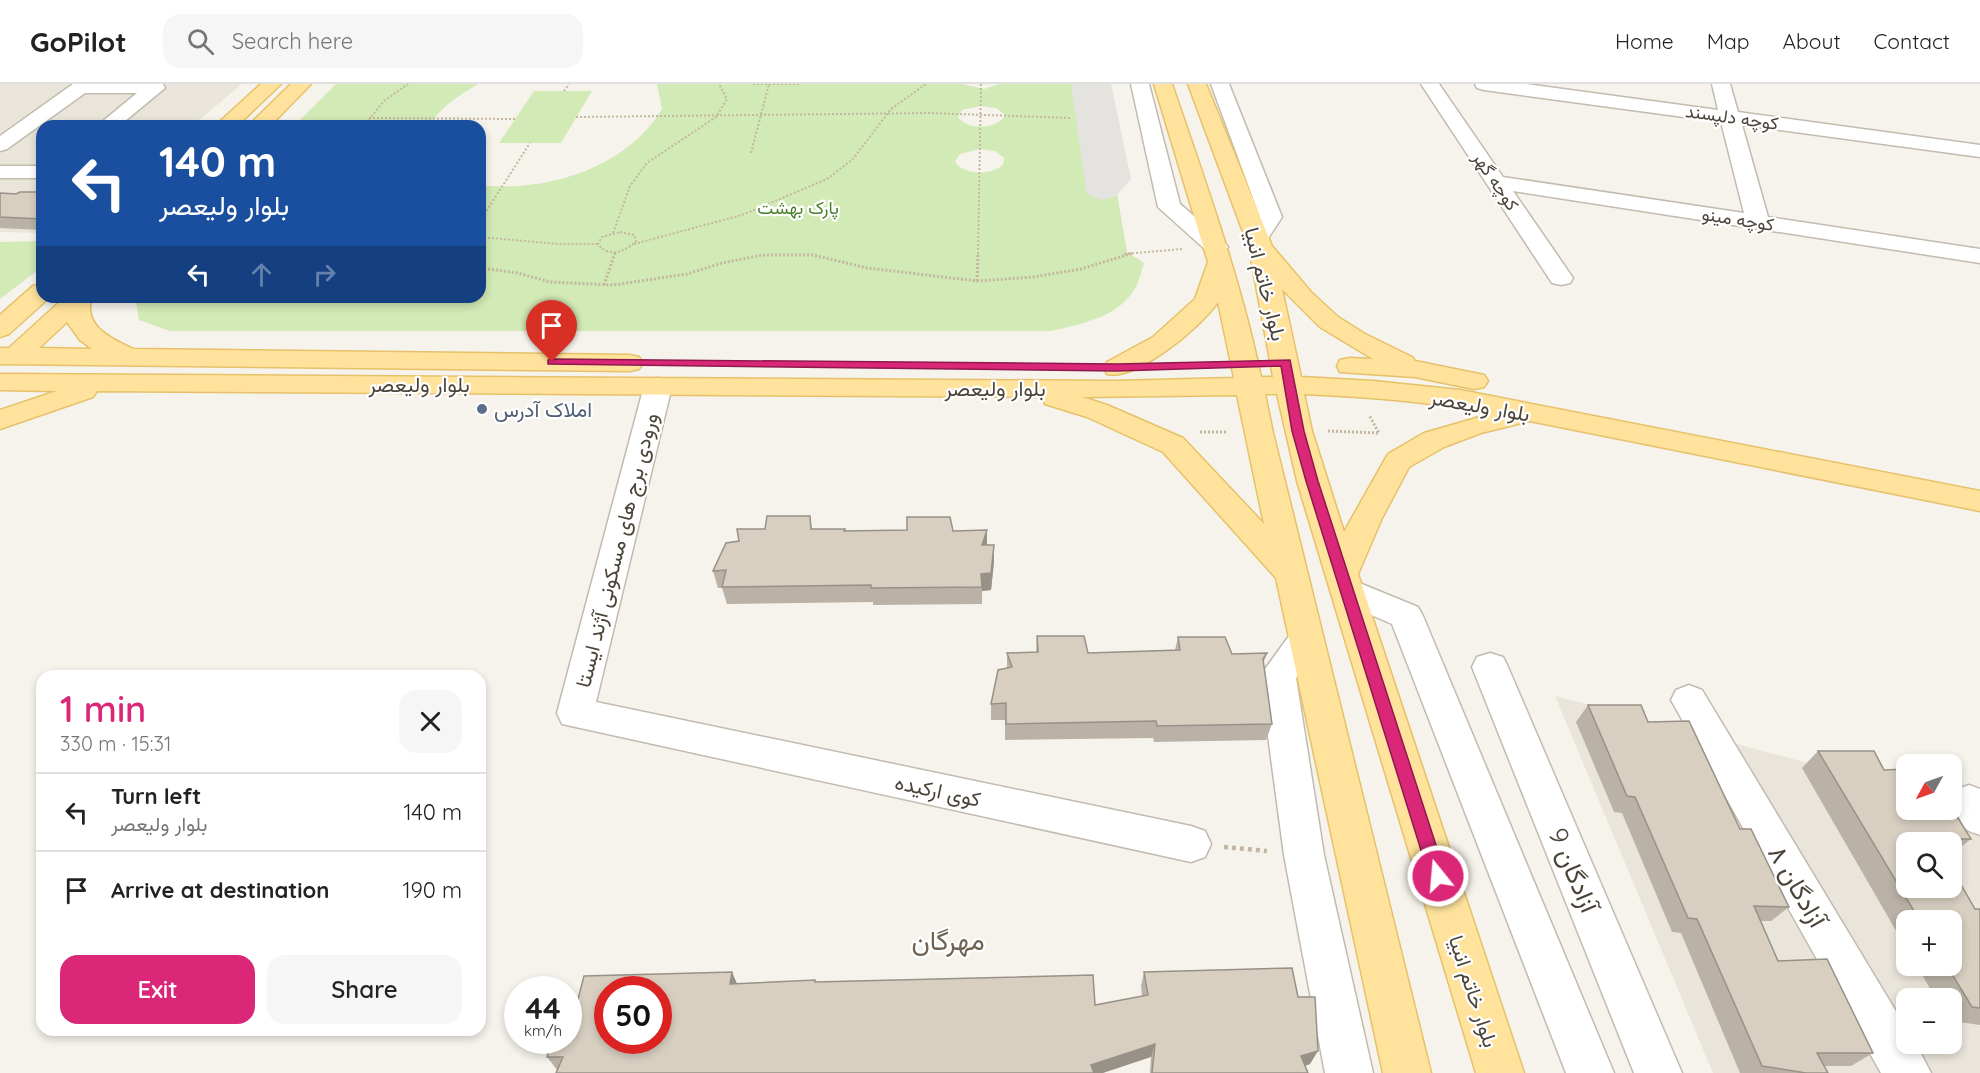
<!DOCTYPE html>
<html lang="en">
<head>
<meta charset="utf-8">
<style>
	:root { --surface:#fff; --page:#f6f6f6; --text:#222; --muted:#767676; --line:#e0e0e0; --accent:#db2777 }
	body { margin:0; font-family:Quicksand,Vazirmatn,sans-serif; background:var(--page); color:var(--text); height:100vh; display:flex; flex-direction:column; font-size:22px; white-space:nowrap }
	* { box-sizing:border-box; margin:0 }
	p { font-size:20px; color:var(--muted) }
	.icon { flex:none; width:33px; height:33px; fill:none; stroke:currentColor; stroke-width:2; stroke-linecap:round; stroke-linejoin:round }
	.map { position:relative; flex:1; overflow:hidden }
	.side { position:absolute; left:36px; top:586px; width:450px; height:366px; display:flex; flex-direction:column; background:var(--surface); border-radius:18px; box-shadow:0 3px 9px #0003 }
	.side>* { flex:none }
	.hud { position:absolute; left:36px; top:36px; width:450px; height:183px; border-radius:18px; box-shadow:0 3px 9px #0003; background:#1a4fa0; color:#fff; overflow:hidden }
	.needle { width:39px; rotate:230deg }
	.buttons { position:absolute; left:1896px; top:670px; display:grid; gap:12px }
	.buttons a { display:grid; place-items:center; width:66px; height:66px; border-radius:12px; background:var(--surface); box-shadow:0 3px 9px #0003; font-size:30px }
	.speed { position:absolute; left:504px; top:892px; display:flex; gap:12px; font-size:30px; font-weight:700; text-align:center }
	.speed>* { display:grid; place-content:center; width:78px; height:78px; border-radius:50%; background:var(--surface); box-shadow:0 3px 9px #0003; line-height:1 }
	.speed small { font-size:15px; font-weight:400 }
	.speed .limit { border:9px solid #d22; background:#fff; color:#111 }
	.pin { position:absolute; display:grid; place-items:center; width:51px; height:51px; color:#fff; margin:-62px -26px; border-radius:50% 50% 50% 0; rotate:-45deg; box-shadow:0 0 6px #0007 }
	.pin .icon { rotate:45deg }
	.me { position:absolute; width:66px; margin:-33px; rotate:343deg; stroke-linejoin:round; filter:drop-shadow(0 0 4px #0008) }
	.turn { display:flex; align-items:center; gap:21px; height:126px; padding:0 24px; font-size:27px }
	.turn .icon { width:78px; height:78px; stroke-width:2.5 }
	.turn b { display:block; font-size:42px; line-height:51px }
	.lanes { display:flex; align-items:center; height:57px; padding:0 24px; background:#0003; justify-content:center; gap:30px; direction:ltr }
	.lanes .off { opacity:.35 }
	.round { display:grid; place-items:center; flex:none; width:63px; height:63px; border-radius:18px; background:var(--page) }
	.overview { display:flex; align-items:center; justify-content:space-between; height:102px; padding:0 24px }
	h1 { font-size:36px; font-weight:600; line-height:45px; color:var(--accent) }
	.action { display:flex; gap:12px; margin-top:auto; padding:12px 24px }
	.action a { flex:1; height:69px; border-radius:18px; background:var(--accent); color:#fff; font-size:24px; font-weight:600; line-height:69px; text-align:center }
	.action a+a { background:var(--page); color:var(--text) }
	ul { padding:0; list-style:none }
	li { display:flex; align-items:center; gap:18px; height:78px; padding:0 24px; border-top:2px solid var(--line) }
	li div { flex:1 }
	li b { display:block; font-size:22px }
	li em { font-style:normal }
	header { display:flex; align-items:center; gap:36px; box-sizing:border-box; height:84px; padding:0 30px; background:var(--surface); border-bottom:2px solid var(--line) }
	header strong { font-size:28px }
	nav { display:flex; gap:33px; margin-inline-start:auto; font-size:21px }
	.search { width:420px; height:54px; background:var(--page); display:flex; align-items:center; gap:15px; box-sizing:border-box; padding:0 21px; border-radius:18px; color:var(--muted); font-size:22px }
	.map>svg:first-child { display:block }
</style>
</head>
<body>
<header>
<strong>GoPilot</strong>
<div class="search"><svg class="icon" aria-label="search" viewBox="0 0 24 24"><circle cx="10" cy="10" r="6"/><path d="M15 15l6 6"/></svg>Search here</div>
<nav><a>Home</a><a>Map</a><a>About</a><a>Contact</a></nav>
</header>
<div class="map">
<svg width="1980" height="989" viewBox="0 0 1980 989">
	<rect width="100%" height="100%" fill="#f6f3ec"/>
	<g fill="#eae5da" fill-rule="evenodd">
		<path d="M0,0H242L192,42H42V149L0,148Z"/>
		<path d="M1555,612L1906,705V726H1952V717L1980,724V989H1713ZM1906,759H1952V804H1906ZM1906,837H1952V882H1906ZM1906,915H1952V960H1906Z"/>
	</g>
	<g fill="#d2eab5" fill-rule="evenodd">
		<path d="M336,0H478C460,11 440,23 429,42H294Z"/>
		<path d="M657,0H962L984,5L999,0H1098L1127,168L1144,179C1141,188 1139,199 1134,206C1118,233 1079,241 1051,247H170L139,236L135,213H480V101C545,109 627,84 662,25ZM981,22L996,24L1004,30V33C994,46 967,46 958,33L962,26ZM980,65L995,67L1004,74L1003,81C990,91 970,91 957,81L955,77L960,70Z"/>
		<path d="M534,7H592L561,59H499Z"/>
		<path d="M42,157V183L0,215V158Z"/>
	</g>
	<path fill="#e5e3e0" d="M1071,0H1111L1131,95L1116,112L1102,116L1087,110Z"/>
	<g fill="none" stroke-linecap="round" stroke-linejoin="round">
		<defs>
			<g id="minor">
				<path d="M73,0H163L165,4L119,42H97L137,9H85L7,65L0,67V52Z"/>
				<path d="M1131,0H1149L1180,120L1224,158L1228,163L1224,168L1216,170L1208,168L1158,123Z"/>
				<path d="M1211,0H1229L1282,133L1265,159L1257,161L1249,159L1245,154L1260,133Z"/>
				<path d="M1421,0H1439L1503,93L1744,129L1721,38L1484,6L1477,4L1475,0H1526L1718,26L1712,0H1730L1738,28L1980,61V73L1742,41L1768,133L1980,165V179L1513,107L1573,194L1570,199L1561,201L1552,199Z"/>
				<rect x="0" y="82" width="42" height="12"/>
				<path d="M658,294L668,296L672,302L596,618L1191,742L1205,747L1211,760L1205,773L1191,778L562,640L557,629L644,302L648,296Z"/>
				<path d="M1347,494L1418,523L1423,532L1614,989H1566L1392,540L1335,515L1330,506L1335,497Z"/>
				<path d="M1306,541L1318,545L1323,554L1296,594L1324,771L1373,989H1325L1284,771L1260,592L1294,545Z"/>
				<path d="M1490,569L1503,573L1508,583L1682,989H1634L1472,583L1477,573Z"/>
				<path d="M1689,601L1702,606L1906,944V960H1916L1931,989H1881L1671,616L1676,606Z"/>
				<path d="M1969,701L1980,705V751C1976,749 1969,748 1966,745C1954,736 1949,719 1955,706Z"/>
			</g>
			<g id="major">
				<path d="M261,0H281L237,42H215Z"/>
				<path d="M291,0H311L270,42H251L253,37Z"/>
				<path d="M1154,0H1172C1205,97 1240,193 1261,293H1273L1249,164L1188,0H1206L1272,162L1311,208L1338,233L1365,250L1412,273L1415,277L1484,291L1488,297L1484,303L1474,305L1415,293L1340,288L1337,282L1340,276L1350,274L1373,275L1320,243L1282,205L1301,293L1373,297L1460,306L1980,407V427L1530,337L1481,349L1444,363L1409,383L1382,434L1358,490L1524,989H1476L1297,397L1277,310H1265L1273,349L1431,989H1383L1276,494L1163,368L1087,333L1045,320L1042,313L97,307L93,313L0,345V326L57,307L0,306V290L1117,297L1234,294L1218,218C1202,242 1137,297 1107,290L1104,284L1107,278L1153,253L1195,215L1208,178ZM1304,310C1367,313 1429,317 1490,330L1424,349L1388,370L1344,448L1312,347ZM1237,311L1264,440L1183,354L1107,321L1082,313Z"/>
				<path d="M42,200V213H50L9,250L0,253V231L33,202Z"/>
				<path d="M65,213H92C82,242 111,254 133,265L630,271L639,273L643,279L639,285L630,287L0,280V264H9ZM67,238L80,256L92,265L39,264Z"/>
			</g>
		</defs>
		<use href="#minor" stroke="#c2bbae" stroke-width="3"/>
		<use href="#major" stroke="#e6c16a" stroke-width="3"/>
		<g stroke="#c4b79f" stroke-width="2" stroke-dasharray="2 2" stroke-linecap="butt">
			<path d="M753,0H799"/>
			<path d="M564,7L569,0"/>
			<path d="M576,33L929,29L1071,34"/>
			<path d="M369,34L515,35"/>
			<path d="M364,42L384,17L408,0"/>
			<path d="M751,69L769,0"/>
			<path d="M480,137L530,59"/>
			<path d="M620,148L634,151L636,157C626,168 608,174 598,160L602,153Z"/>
			<path d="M613,149L630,102L647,79L716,33L727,15L719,0"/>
			<path d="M480,153L558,160H598"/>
			<path d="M634,160L742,131L827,95L853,75L891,25L926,0"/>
			<path d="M978,170L981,0"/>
			<path d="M1124,170L1182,165"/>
		</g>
		<g stroke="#c4b79f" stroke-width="3" stroke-dasharray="2 2" stroke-linecap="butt">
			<path d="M480,184L518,189L550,198L613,201L687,190L722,179L763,171H813L867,184L977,197L1033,193L1081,185L1133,169"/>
			<path d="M977,197L978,169"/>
			<path d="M604,201L615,169"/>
			<path d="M1328,347L1379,349L1369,331"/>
			<path d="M1200,348H1228"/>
		</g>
		<path stroke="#c4b79f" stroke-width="4.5" stroke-dasharray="4 4" stroke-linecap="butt" d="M1224,763L1267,767"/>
		<use href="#minor" fill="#fff" fill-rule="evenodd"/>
		<use href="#major" fill="#ffe39c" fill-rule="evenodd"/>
	</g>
	<g fill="#bab2a6">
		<path d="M42,108V146L0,144V109L16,110Z"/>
		<path d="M810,432L812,445H845L846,447H953L987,461L994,478L991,506L982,507V520L873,521V518L727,520L722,504H718L713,487L765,445Z"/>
		<path d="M1037,552L1088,569L1175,566L1178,553L1232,570L1267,569L1263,580L1272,640L1266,656L1154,658L1153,654L1005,656V636H991V620L1007,584V569L1036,568Z"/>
		<path d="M1588,621L1648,638L1740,745L1789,823L1771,837H1761L1778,877L1873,969L1851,982H1824L1828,989H1740L1681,849L1672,848L1622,729L1614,728L1576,638Z"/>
		<path d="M1818,667L1884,686L1971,755L1952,770V759H1906L1975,825H1980V941L1952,937V915H1936L1917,882H1952V837H1906V864L1802,684Z"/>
		<path d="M1144,888L1310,980L1305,982L1308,989H1150L1151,973L557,986L547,973L737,900L815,898L1095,921L1142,912L1141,902Z"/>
	</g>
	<g fill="#979187">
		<path d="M987,446V463L982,461Z"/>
		<path d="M994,461V478L991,506L982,507L981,490Z"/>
		<path d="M732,888L738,902L730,900Z"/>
		<path d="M1155,960L1151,973L1103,989H1090L1091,981Z"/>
		<path d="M1318,967L1310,980L1293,985L1301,972Z"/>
	</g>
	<g fill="#d8cfc1" stroke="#979187" stroke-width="1.5" fill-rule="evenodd">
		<path d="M20,108H42V135L0,133V109L16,110Z"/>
		<path d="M767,432H810L811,445H845L844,447L907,446V433H950L953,447L987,446L982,461H994L991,489L981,490L982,503L871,504V501L722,503L726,486L713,487L726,459L739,457L737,445H765Z"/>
		<path d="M1037,552H1084L1088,569L1180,566L1178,553H1225L1232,570L1267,569L1263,575L1272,640L1157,642L1156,637L1006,640V619L991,620L998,586L1012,583L1007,569L1038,568Z"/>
		<path d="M1588,621H1641L1648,638L1689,637L1740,745H1751L1789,823L1754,822L1778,877L1827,875L1873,969H1817L1828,989H1806L1762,982L1697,835L1688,834L1635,713L1627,712Z"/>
		<path d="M1818,667H1874L1884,686L1906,685V726H1952V724L1971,755H1934L1936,759H1906V804H1952V785L1975,825H1980V924L1972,923L1947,882H1952V837H1920Z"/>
		<path d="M1292,884L1298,913H1315L1318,967L1301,972L1308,989H1152L1155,960L1091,981L1094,989H556L563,973H547L552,957H568V917L578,915L584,892L732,888L730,900L815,896V898L1093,891L1095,921L1148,911L1144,888ZM608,906H658V957H608Z"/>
	</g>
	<path fill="#db2777" stroke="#8e194d" stroke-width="1.5" d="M552,275L1117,280L1290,276L1304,347L1318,397L1446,792L1444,797L1438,799L1432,797L1429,792L1306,397L1292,347L1281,282L1117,287L548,280V276Z"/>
	<circle fill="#5c6f8a" stroke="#fff" stroke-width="2" cx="482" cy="325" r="6"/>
	<g text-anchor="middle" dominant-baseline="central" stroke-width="4.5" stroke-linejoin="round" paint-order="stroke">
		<g font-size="18" fill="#4b4439" stroke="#fff">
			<text transform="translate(1732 33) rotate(8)">کوچه دلپسند</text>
			<text transform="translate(1496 97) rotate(56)">کوچه گهر</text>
			<text transform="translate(1738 135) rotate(9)">کوچه مینو</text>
		</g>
		<g font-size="18" fill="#4a7f2a" stroke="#fff">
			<text x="798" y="123">پارک بهشت</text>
		</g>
		<g font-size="21" fill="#4b4439" stroke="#fff">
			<text transform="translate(1266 200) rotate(76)">بلوار خاتم انبیا</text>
			<text x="419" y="300">بلوار ولیعصر</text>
			<text x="995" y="304">بلوار ولیعصر</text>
			<text transform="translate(1480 321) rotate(10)">بلوار ولیعصر</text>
			<text transform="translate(616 466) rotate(-76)">ورودی برج های مسکونی آژند ایستا</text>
			<text transform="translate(938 706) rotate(12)">کوی ارکیده</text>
			<text transform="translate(1474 907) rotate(72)">بلوار خاتم انبیا</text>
		</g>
		<g font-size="21" fill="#4e5e75" stroke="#fff" text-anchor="start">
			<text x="494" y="325">املاک آدرس</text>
		</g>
		<g font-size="26" fill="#4b4439" stroke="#fff">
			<text transform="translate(1574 786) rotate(67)">آزادگان 9</text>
			<text transform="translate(1798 802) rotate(60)">آزادگان ۸</text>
		</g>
		<g font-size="27" fill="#6e6250" stroke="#fff">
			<text x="948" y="856">مهرگان</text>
		</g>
	</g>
</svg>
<div class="buttons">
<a><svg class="needle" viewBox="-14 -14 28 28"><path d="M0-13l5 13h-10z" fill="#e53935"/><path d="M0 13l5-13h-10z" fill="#767676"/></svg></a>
<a><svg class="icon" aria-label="search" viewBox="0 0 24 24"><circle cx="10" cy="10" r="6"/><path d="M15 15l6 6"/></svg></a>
<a>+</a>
<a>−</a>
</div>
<div class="speed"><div>44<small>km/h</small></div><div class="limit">50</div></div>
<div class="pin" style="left:552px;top:278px;background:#d93025"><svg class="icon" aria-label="arrive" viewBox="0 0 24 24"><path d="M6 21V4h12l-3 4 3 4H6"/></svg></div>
<svg class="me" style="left:1438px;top:792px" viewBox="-20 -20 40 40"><circle r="17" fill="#db2777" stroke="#fff" stroke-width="3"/><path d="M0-11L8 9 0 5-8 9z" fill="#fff"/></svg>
<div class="hud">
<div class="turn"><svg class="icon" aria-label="left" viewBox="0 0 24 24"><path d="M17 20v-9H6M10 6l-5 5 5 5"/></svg><div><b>140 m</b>بلوار ولیعصر</div></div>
<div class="lanes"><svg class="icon" aria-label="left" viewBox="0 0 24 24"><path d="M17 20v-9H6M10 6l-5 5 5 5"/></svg><svg class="icon off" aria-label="ahead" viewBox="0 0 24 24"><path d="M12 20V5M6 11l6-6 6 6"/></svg><svg class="icon off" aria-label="right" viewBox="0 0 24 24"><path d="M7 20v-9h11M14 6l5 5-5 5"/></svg></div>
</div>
<section class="side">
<div class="overview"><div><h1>1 min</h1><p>330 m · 15:31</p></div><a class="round"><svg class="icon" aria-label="close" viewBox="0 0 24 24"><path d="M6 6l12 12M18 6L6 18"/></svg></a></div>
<ul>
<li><svg class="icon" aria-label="left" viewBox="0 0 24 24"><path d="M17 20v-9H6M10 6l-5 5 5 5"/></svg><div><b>Turn left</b><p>بلوار ولیعصر</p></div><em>140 m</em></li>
<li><svg class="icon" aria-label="arrive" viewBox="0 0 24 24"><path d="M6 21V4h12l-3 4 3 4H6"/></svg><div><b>Arrive at destination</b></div><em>190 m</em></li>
</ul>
<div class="action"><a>Exit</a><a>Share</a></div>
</section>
</div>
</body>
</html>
